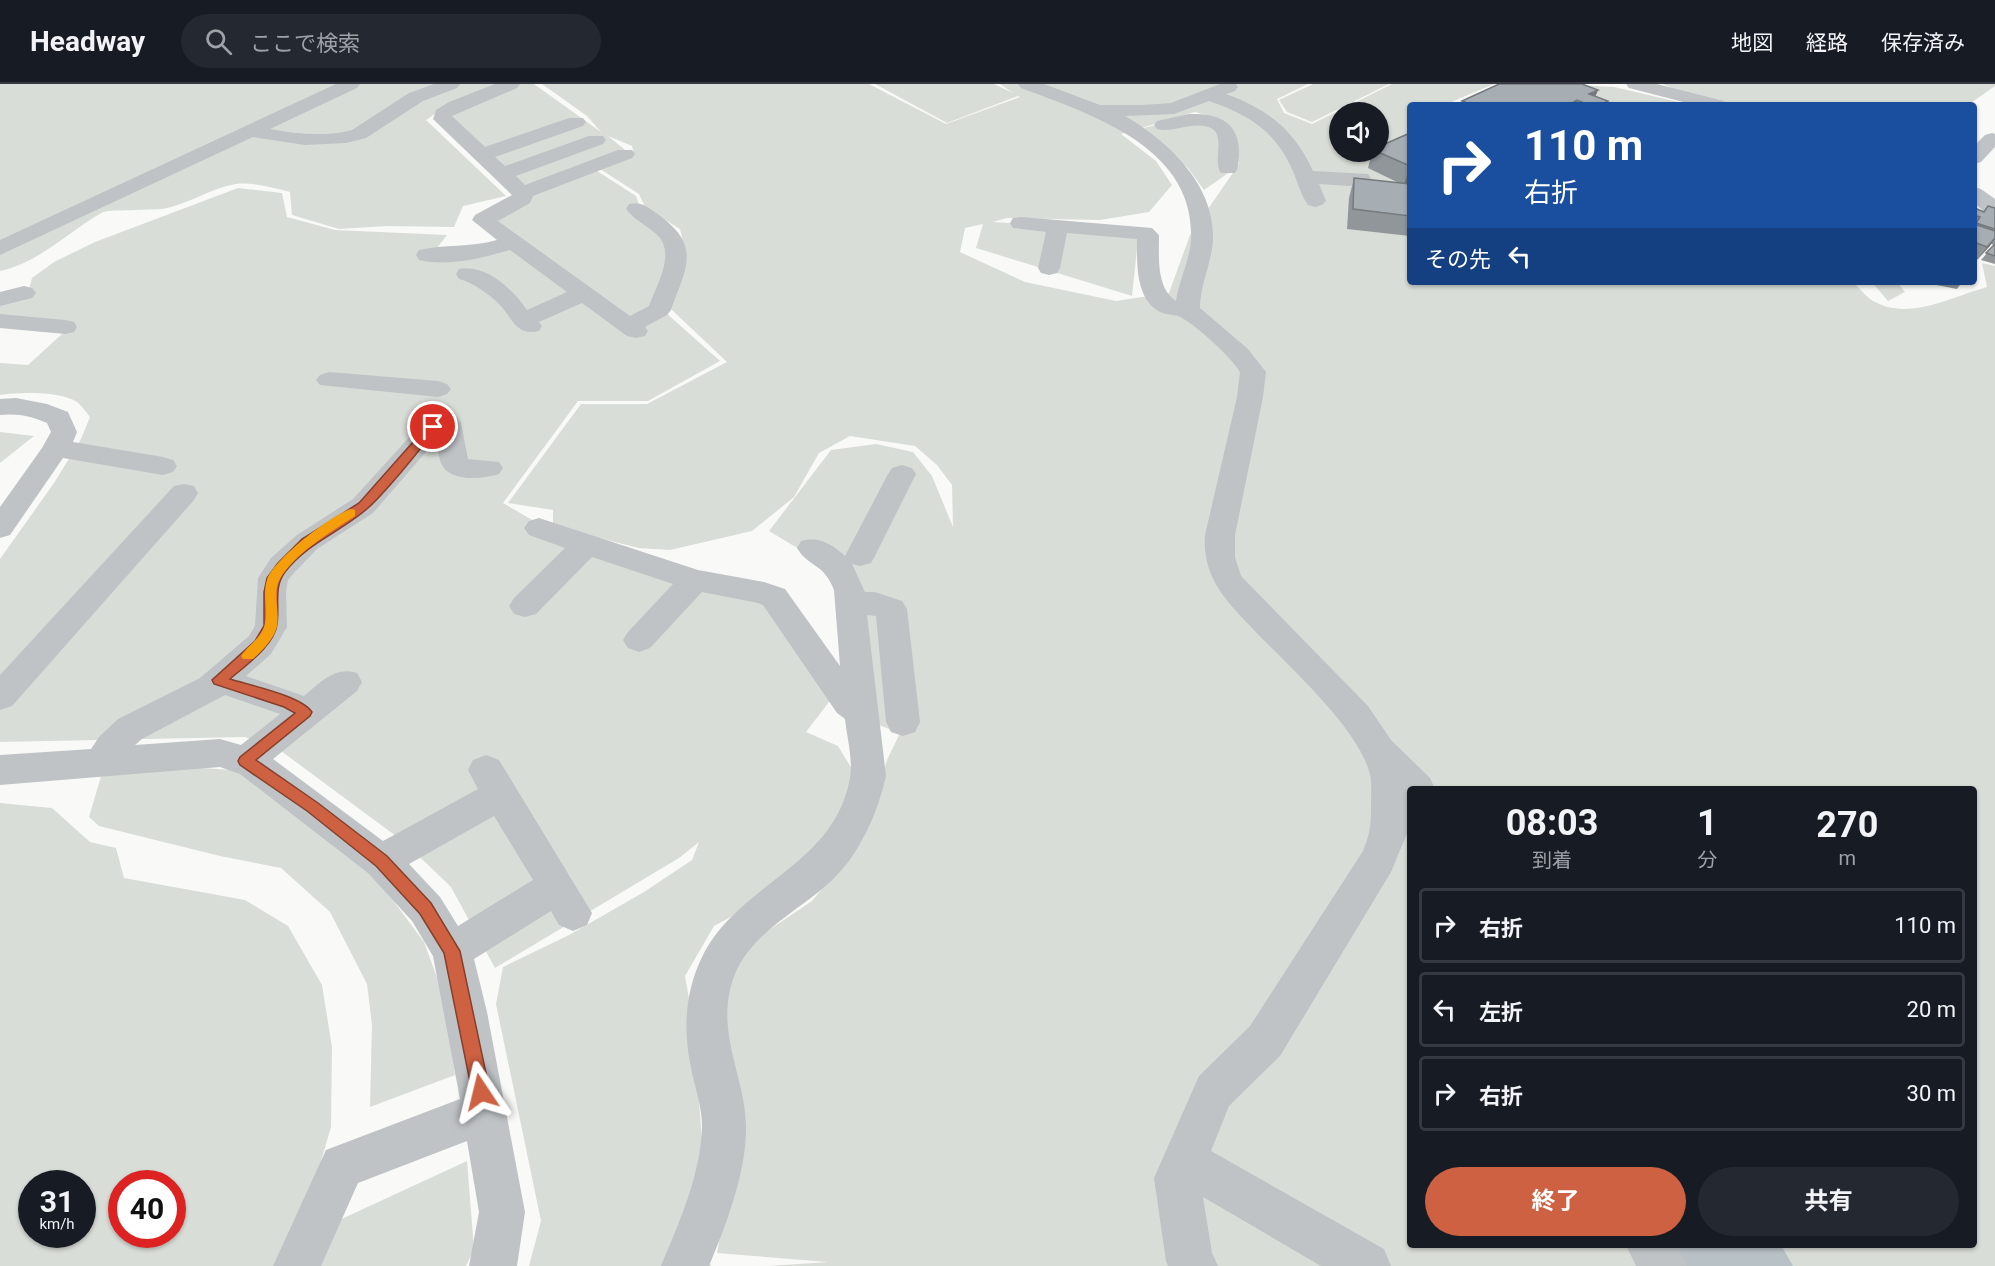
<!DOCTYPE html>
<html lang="ja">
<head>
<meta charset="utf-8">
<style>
	:root { --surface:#171b24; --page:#242831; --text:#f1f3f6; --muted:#9ea1a6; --line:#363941; --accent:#ce6142 }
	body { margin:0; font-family:Roboto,"Noto Sans JP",sans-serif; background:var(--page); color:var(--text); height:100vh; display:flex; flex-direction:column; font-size:22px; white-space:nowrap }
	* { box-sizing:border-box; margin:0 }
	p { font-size:20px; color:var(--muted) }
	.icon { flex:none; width:33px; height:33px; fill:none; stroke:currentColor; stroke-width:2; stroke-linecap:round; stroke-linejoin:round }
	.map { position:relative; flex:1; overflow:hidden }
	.details { position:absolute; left:1407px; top:702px; width:570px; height:462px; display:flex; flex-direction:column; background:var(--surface); border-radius:6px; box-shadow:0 2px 4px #0004 }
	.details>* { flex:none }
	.hud { position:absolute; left:1407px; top:18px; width:570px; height:183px; border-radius:6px; box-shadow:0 2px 4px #0004; background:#1a4fa0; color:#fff; overflow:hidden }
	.tools { position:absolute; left:1329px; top:18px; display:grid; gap:12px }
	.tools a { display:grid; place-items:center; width:60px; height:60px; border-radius:50%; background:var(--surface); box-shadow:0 2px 4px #0004; font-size:30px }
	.speed { position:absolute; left:18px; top:1086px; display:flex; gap:12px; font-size:30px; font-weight:700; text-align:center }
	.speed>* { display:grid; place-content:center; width:78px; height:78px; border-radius:50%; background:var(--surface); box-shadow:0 2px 4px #0004; line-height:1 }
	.speed small { font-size:15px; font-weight:400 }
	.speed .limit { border:9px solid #d22; background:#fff; color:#111 }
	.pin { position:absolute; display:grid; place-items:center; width:51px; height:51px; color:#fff; margin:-26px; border:3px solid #fff; border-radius:50%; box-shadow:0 2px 6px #0007 }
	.me { position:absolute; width:66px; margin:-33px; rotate:350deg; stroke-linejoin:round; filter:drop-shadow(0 0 4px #0008) }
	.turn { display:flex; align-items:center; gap:21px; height:126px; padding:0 18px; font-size:27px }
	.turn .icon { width:78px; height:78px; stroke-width:2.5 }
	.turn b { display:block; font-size:42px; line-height:51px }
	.then { display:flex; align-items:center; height:57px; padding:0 18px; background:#0003; gap:12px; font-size:22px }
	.eta { display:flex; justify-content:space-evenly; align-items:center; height:102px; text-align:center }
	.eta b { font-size:36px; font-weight:700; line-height:42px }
	.cta { display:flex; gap:12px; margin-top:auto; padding:12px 18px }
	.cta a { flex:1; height:69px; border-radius:36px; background:var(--accent); color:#fff; font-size:24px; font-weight:700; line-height:69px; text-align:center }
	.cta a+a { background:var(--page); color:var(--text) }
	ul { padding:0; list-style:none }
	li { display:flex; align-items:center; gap:18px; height:75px; margin:0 12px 9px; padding:0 6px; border:3px solid var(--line); border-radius:6px }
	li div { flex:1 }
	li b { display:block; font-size:22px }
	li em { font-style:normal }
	header { display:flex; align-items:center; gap:36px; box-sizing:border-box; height:84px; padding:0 30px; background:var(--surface); border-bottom:2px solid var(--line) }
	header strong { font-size:28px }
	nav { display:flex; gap:33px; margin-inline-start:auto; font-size:21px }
	.search { width:420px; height:54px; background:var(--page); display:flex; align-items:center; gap:15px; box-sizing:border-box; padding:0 21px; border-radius:33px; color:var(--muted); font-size:22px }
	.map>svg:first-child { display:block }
</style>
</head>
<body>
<header>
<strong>Headway</strong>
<div class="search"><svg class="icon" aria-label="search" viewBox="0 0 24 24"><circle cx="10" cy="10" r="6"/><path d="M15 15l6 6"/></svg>ここで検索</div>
<nav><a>地図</a><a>経路</a><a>保存済み</a></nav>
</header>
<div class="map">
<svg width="1995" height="1182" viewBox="0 0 1995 1182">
	<rect width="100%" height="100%" fill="#f9f9f7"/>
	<g fill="#d9ddd7" fill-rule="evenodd">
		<path d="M0,0H534L601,48L587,32L542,0H869L946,40L1020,13L1018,12L947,39L875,0H994L1013,9L1000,0H1308L1277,15L1284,29L1312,40L1392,0H1494L1444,21H1410V198H1853C1858,203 1864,210 1870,215C1906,239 1951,213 1987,203L1982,179L1995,182V1182H769L828,1178L717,1169L733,1083L721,918L735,877L766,848L812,817L863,755L887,676L900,649L876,640L853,487L804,468L769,447L831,366L876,360L913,368L932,392L953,443L952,401L937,381L915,362L850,352L819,369L794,413L752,447L670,466L639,464L591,452L553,439V426L508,419L581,320H647L727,278L671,225C683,197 688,175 680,145L645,123L639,110L600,85L634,71L632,62L608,52L630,70L594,85L636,112L640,123L673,146L665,228L720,277L648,317H578L503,419L539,440L694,489L773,505L842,601L806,648L838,662L855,690L850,724L773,810L714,842L685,892L693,938L702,1057L690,1124L711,1182H529L541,1137L496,920L503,883L569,851L644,808L692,776L699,758L679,774L495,884L451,803L425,778L400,755L277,664L245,653L0,658V475L54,399L81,355L90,333C86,328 82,322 77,318C61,307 19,308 0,311V279L28,281L74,239L0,232V218L28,210L32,194L54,178L95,158L238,104L282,109L287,133L335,146L447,151L433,169L505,158L475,136L517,112L439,27L426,36L506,112L463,122L454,143L387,142L339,145L292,131L290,108C274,104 253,98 236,100C211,104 187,121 162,125C152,126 107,126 103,128C69,147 39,179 0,187ZM1195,28C1236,39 1230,40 1239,80L1190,151L1169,209L1116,217L1025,198L960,168L965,144L983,140L976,164L1132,212L1139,147L993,138L1007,134L1100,136L1149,128L1172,101L1156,77L1121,50ZM1340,28H1378V68H1340ZM1410,705H1974V1161H1410Z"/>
		<path d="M1313,0H1389L1312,38L1287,28L1279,16Z"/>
		<path d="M1553,0L1614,3L1691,21H1598Z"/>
		<path d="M1663,0H1995V2L1968,21H1737L1702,17Z"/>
		<path d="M1182,34L1213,35L1234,85L1204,106L1188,84L1144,44Z"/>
		<path d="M1872,198H1897L1905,208L1888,217Z"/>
		<path d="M0,348L34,352L0,379Z"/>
		<path d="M183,683L235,686L279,716L377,795L424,858L443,910L455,991L370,1023L372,941L367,900L330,828L281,784L220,772L99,742L89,733L102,689Z"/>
		<path d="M0,719L52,724L90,758L116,764L124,794L245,816L288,842L322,901L332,963L331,1043L314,1101L284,1182H0ZM32,1100H82V1150H32ZM122,1100H172V1150H122Z"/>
		<path d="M467,1077L474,1165L466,1182H300L335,1138Z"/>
	</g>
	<path fill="#b8c2c6" d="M1666,1161H1781L1793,1182H1686Z"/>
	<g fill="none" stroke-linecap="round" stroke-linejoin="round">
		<g fill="#bfc3c6" fill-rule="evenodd">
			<path d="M336,0H360L357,4L270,45C297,50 325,53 352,46L409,9L434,0H460L457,4L423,17L366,54L346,59L305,61L253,53L0,171V156Z"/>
			<path d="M495,0H520L517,4L452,32L485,63L569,34H583L586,38L583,42L495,73L505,82L589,52H603L606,56L603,60L516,92L525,101L618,66H632L635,70L632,74L533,112L530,119L498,137L630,232L649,222C656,202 678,167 655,149C646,141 633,135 626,125L629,120C642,117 649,124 659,131C702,163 686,183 671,226L667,231L645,243L648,247L645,252L636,254L627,252L582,219L539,238L542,242L539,247C516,253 512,233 499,220C489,210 472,198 459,195L456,190L459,185C485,179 514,206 527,226L567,208L510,166C482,174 448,183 419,176L416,171L419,166C444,160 470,164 497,156L472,136L475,131L512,111L433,35L436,26L449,18Z"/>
			<path d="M1018,0H1044L1100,21H1143L1171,19L1220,0H1236L1238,3L1235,7L1226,10C1268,25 1295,47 1313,87L1368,90L1371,94L1368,98L1349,102L1319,100L1326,117L1322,121L1315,123L1308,121C1300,110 1297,95 1291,83C1274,46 1247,30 1209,17L1174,30L1125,32C1168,57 1215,101 1213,155C1212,179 1200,200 1200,224L1248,265L1266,288L1263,313L1235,451V473L1241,492L1368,622L1391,656L1430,694L1435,705H1410V718L1407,716L1408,747L1391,788L1280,972L1229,1022L1211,1067L1384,1165L1391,1182H1321L1203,1113L1212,1169L1218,1182H1168L1166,1177L1154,1094L1199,992L1250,942L1363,767C1371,748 1371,739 1371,718C1371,709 1372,699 1370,691C1360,645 1286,580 1253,545C1226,517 1202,493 1205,451L1237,313L1240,288C1230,272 1198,243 1182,234C1176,230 1167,231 1160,228C1135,215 1137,178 1137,155L1067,149L1060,184L1057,189L1049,191L1041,189L1038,184L1046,148L1013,144L1010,139L1013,134L1021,133L1152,144L1159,151C1159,173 1156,204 1176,217C1179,196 1190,176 1191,155C1195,62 1089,30 1021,4Z"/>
			<path d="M1626,0H1657L1724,17L1726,21H1695L1629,4Z"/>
			<path d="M1189,30C1219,29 1240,38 1239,71C1238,78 1239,84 1235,89H1221C1211,75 1230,46 1204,42C1188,39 1172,49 1157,45L1154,41L1157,37Z"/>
			<path d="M1992,49L1995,50V63L1981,78L1974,80V62L1985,51Z"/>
			<path d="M1974,103L1981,105L1995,115V131L1987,130L1974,119Z"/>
			<path d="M24,202L32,204L36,209L32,214L0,222V208Z"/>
			<path d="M0,230L65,236L74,238L77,243L74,248L65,250L0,244Z"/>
			<path d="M329,288L438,297L447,300L451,305L447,310L438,313L320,301L316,296L320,291Z"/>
			<path d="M16,314L47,320L68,328L77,348L73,358L163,373L173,376L177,382L173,388L163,391L63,374L10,451L0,454V423L42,364L51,348L47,339C32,332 17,329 0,331V315Z"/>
			<path d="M448,331L457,333L461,339L468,375L499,378L503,384L499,390C483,395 449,399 441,379C438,372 438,362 437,355L373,429L317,465L293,490L288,496L286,508L287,543L271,570L246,592L304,612C321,598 335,582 357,589L362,598L357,607L273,675L383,757L478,705L468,686L473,676L486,671L499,676L592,829L587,841L573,847L559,841L551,827L474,875L487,928L525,1128L517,1182H469L479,1128L467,1057L358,1099L321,1182H273L326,1066L460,1015L433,872L412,837L368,789L240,690L220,683L0,701V671L91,665L99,653L118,635L200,594L249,552L255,542L258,494L271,474L297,451L353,415L424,337L437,336ZM225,611L280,630L241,661L220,655L135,661L142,655ZM494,732L533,796L458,842L440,813L409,780Z"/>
			<path d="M902,381L912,384L916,390L875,472L871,479L860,482L852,480L865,508H875L902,517L907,525L920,638L915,648L903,652L891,648L886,638L876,532L867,531L886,692C877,731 859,772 829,799C798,827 752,849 735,890C713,945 745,990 746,1042C747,1086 726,1142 709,1182H661C679,1139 701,1090 702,1042C702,1025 696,1006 692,989C683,949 684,910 702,873C738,799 834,783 850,694C853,676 847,653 845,635L837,629L763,521L758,519L702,508L650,564L639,568L628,564L623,556L628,548L673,500L592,473L536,530L525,533L514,530L509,522L514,514L565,464L529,451L524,444L529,437L539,434L698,486L764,498L785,505L840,582L834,506C824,479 808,483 797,464L801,457C819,452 832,460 845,472L888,390L892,384Z"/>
			<path d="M184,400L194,402L198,409L194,416L12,622L0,626V591L174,402Z"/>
			<path d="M1626,1161H1677L1687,1182H1636Z"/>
		</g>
	</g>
	<g fill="#90969a">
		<path d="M1598,6L1595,12L1608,17L1606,21H1460L1462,17Z"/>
		<path d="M1410,49V99L1408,100H1410V152L1347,145L1349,114L1354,94L1399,99L1368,84L1372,68H1378Z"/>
		<path d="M1995,124V180L1981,176L1994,161L1991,160L1977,176L1974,175V129Z"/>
		<path d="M1926,198H1962L1957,205L1926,199Z"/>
	</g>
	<g fill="#757a7d">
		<path d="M1598,6L1592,21L1589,10Z"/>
		<path d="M1577,16L1576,21H1568Z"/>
		<path d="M1410,82V99L1404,101Z"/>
		<path d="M1995,154L1990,162L1977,176L1987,163Z"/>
	</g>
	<g fill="#a7aeb3" stroke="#757a7d" stroke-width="1.5">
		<path d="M1499,0H1582L1598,6L1589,10L1608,17L1600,21H1589L1577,16L1568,21H1473L1462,17Z"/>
		<path d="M1410,49V82L1378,68V63Z"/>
		<path d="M1354,94L1410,100V132L1353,125Z"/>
		<path d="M1988,122L1995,124V145L1976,139L1980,133L1974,131V129L1977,125L1984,128Z"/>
		<path d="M1974,140L1995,147V154L1987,163L1974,158Z"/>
		<path d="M1995,160V172L1986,169Z"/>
	</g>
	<path fill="#ce6142" stroke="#863f2b" stroke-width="1.5" d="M433,339L437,340V345C414,371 393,401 368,424C341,448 307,459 285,488C273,504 280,522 277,540C275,561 245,582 230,595C249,601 302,612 312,628L310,632L256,676L318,719L387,772L431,819L460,867L490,1008L487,1014L481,1017L475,1014L472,1008L444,869L420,830L376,782L307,727L240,681L238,677L240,673L295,629L284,623L214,600L212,596L255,557L264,542V508L267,494L278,479L302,455L359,419L429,340Z"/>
	<path fill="#f59e0b" d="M351,425L355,426V432C332,447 294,470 280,495C272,508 280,527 277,542C275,554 262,567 253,575H243L241,572C248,561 260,555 264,543C269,528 262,511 267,496C272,477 332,430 351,425Z"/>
</svg>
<div class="tools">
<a><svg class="icon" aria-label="sound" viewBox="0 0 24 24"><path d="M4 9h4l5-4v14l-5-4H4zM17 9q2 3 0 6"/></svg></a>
</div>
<div class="speed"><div>31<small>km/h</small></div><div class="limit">40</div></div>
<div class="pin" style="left:433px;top:343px;background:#d93025"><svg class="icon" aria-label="arrive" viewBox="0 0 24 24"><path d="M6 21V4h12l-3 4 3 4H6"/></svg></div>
<svg class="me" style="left:481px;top:1008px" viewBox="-20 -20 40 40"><path d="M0-17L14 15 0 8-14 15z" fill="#ce6142" stroke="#fff" stroke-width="4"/></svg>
<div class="hud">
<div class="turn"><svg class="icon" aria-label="right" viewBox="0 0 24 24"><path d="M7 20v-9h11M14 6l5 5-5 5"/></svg><div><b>110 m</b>右折</div></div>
<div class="then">その先<svg class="icon" aria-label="left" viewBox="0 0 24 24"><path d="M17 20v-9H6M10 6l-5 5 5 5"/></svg></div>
</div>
<section class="details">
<div class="eta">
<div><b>08:03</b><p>到着</p></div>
<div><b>1</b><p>分</p></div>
<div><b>270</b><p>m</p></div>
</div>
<ul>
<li><svg class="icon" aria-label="right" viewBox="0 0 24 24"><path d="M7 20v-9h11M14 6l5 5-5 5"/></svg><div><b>右折</b></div><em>110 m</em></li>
<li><svg class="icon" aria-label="left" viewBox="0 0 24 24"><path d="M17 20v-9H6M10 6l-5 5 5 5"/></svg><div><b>左折</b></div><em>20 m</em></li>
<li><svg class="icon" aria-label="right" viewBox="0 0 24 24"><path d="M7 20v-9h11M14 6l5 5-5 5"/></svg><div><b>右折</b></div><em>30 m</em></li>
</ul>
<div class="cta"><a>終了</a><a>共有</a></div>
</section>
</div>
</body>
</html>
